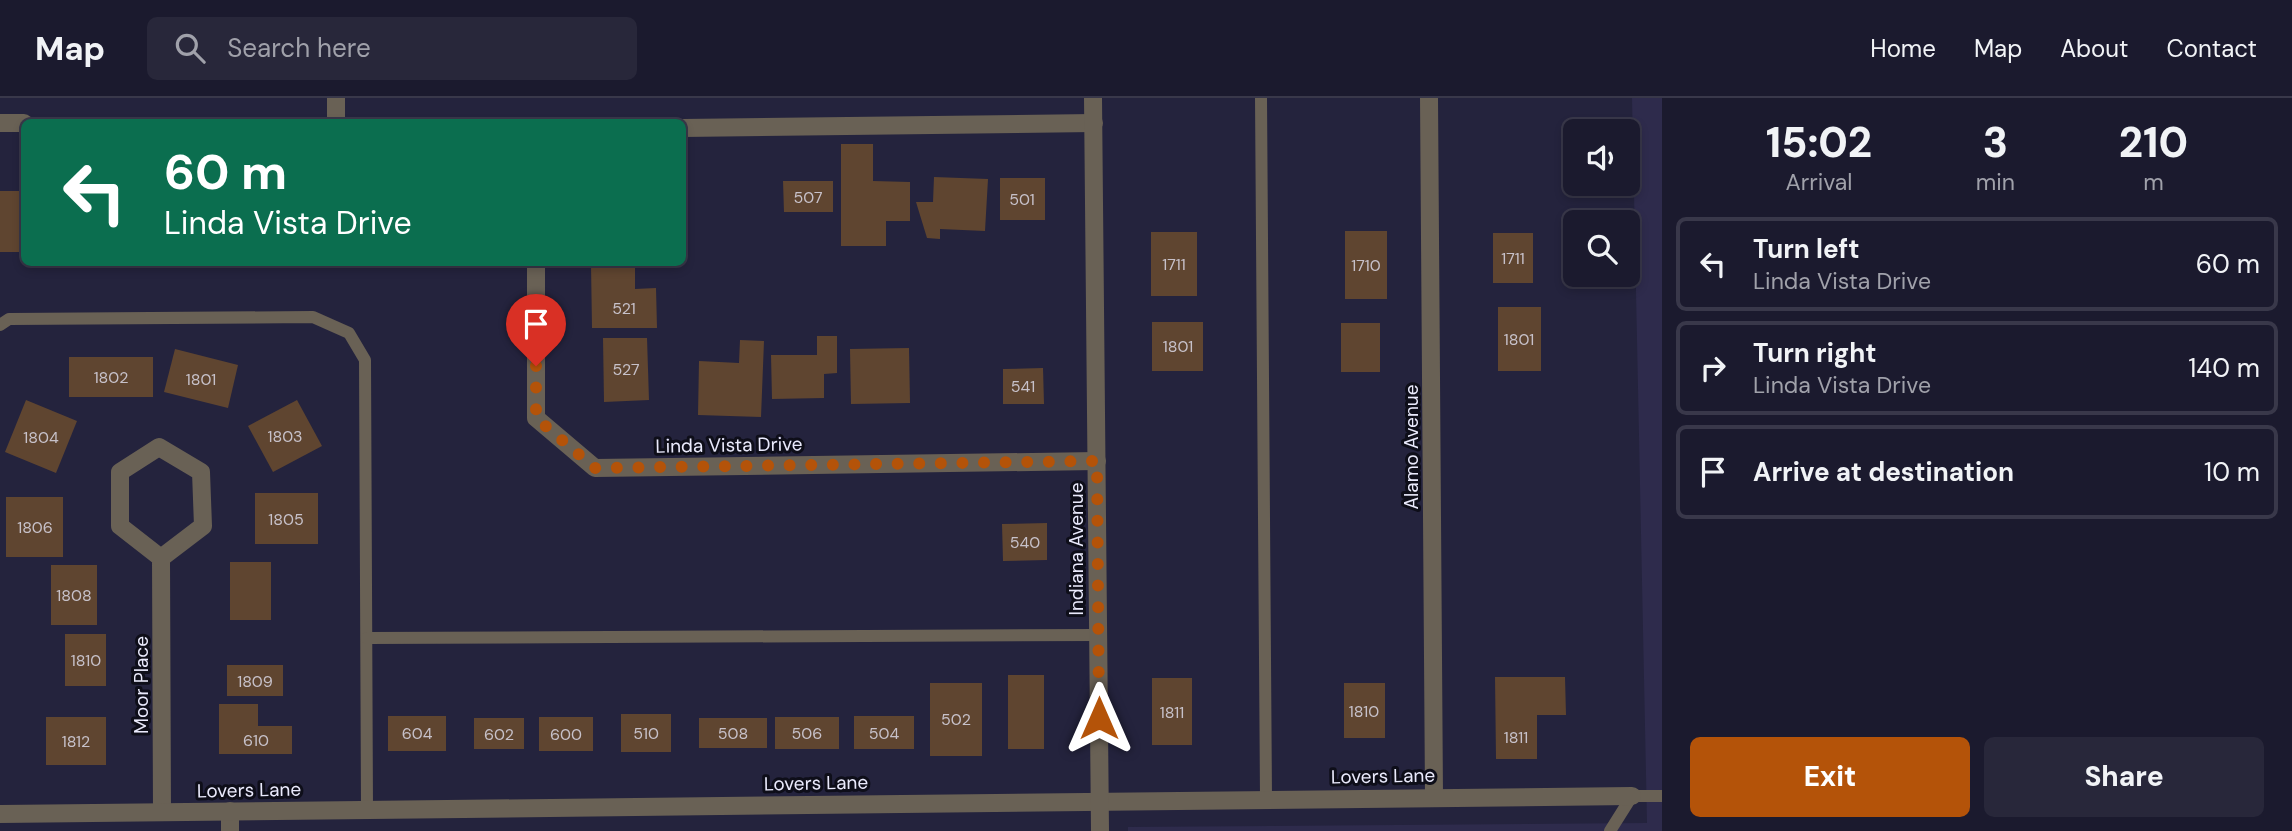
<!DOCTYPE html>
<html lang="en">
<head>
<meta charset="utf-8">
<style>
	:root { --surface:#1b1a2e; --page:#28273a; --text:#f1f3f6; --muted:#a0a1aa; --line:#39384a; --accent:#b45309 }
	body { margin:0; font-family:"DM Sans",sans-serif; background:var(--page); color:var(--text); height:100vh; display:flex; flex-direction:column; font-size:26px; white-space:nowrap }
	* { box-sizing:border-box; margin:0 }
	p { font-size:23px; color:var(--muted) }
	.icon { flex:none; width:38px; height:38px; fill:none; stroke:currentColor; stroke-width:2; stroke-linecap:round; stroke-linejoin:round }
	.map { position:relative; flex:1; overflow:hidden }
	.side { display:flex; flex-direction:column; background:var(--surface); width:630px }
	.side>* { flex:none }
	.top-card { position:absolute; left:21px; top:21px; width:665px; height:147px; border-radius:10px; box-shadow:0 4px 10px #0003,0 0 0 2px var(--line); background:#0b6e4f; color:#fff; overflow:hidden }
	.tools { position:absolute; left:1563px; top:21px; display:grid; gap:14px }
	.tools a { display:grid; place-items:center; width:77px; height:77px; border-radius:10px; background:var(--surface); box-shadow:0 4px 10px #0003,0 0 0 2px var(--line); font-size:35px }
	.pin { position:absolute; display:grid; place-items:center; width:60px; height:60px; color:#fff; margin:-72px -30px; border-radius:50% 50% 50% 0; rotate:-45deg; box-shadow:0 0 7px #0007 }
	.pin .icon { rotate:45deg }
	.me { position:absolute; width:77px; margin:-38px; rotate:0deg; stroke-linejoin:round; filter:drop-shadow(0 0 5px #0008) }
	.turn { display:flex; align-items:center; gap:24px; height:147px; padding:0 28px; font-size:32px }
	.turn .icon { width:91px; height:91px; stroke-width:2.5 }
	.turn b { display:block; font-size:49px; line-height:60px }
	.eta { display:flex; justify-content:space-evenly; align-items:center; height:119px; text-align:center }
	.eta b { font-size:42px; font-weight:800; line-height:49px }
	.cta { display:flex; gap:14px; margin-top:auto; padding:14px 28px }
	.cta a { flex:1; height:80px; border-radius:10px; background:var(--accent); color:#fff; font-size:28px; font-weight:800; line-height:80px; text-align:center }
	.cta a+a { background:var(--page); color:var(--text) }
	ul { padding:0; list-style:none }
	li { display:flex; align-items:center; gap:21px; height:94px; margin:0 14px 10px; padding:0 14px; border:4px solid var(--line); border-radius:10px }
	li div { flex:1 }
	li b { display:block; font-size:26px }
	li em { font-style:normal }
	header { display:flex; align-items:center; gap:42px; box-sizing:border-box; height:98px; padding:0 35px; background:var(--surface); border-bottom:2px solid var(--line) }
	header strong { font-size:33px }
	nav { display:flex; gap:38px; margin-inline-start:auto; font-size:24px }
	.search { width:490px; height:63px; background:var(--page); display:flex; align-items:center; gap:18px; box-sizing:border-box; padding:0 24px; border-radius:10px; color:var(--muted); font-size:26px }
	main { display:flex; flex:1; min-height:0 }
	.map>svg:first-child { display:block }
</style>
</head>
<body>
<header>
<strong>Map</strong>
<div class="search"><svg class="icon" aria-label="search" viewBox="0 0 24 24"><circle cx="10" cy="10" r="6"/><path d="M15 15l6 6"/></svg>Search here</div>
<nav><a>Home</a><a>Map</a><a>About</a><a>Contact</a></nav>
</header>
<main>
<div class="map">
<svg width="1662" height="733" viewBox="0 0 1662 733">
	<rect width="100%" height="100%" fill="#24233d"/>
	<path fill="#2e2b4c" d="M1632,0H1662V733H1128V729L1647,725Z"/>
	<g fill="#5f4530">
		<path d="M841,46H873V83L910,84V123H886V148H841Z"/>
		<path d="M934,79L988,81L985,133L940,131V141L927,140L916,104H933Z"/>
		<rect x="1000" y="80" width="45" height="42"/>
		<path d="M783,83H833V114H784Z"/>
		<rect x="0" y="93" width="24" height="61"/>
		<rect x="1345" y="133" width="42" height="68"/>
		<rect x="1151" y="134" width="46" height="64"/>
		<rect x="1493" y="135" width="40" height="50"/>
		<rect x="293" y="164" width="39" height="6"/>
		<path d="M635,165V191L656,190L657,230H592L591,166Z"/>
		<rect x="1498" y="209" width="43" height="64"/>
		<rect x="1152" y="224" width="51" height="49"/>
		<rect x="1341" y="225" width="39" height="49"/>
		<path d="M817,238H837V275L824,276V300L772,301L771,257H817Z"/>
		<path d="M603,240H647L649,302L604,304Z"/>
		<path d="M740,242L764,243L761,319L698,317L699,263L739,265Z"/>
		<path d="M909,250L910,305L851,306L850,251Z"/>
		<path d="M175,251L238,267L228,310L164,294Z"/>
		<rect x="69" y="259" width="84" height="40"/>
		<path d="M1043,270L1044,306H1003V271Z"/>
		<path d="M26,302L77,323L56,375L5,354Z"/>
		<path d="M297,302L322,348L273,374L248,328Z"/>
		<rect x="255" y="395" width="63" height="51"/>
		<rect x="6" y="399" width="57" height="60"/>
		<path d="M1047,425V462L1003,463L1002,426Z"/>
		<rect x="230" y="464" width="41" height="58"/>
		<rect x="51" y="467" width="46" height="60"/>
		<rect x="65" y="536" width="41" height="52"/>
		<rect x="227" y="567" width="56" height="31"/>
		<rect x="1008" y="577" width="36" height="74"/>
		<path d="M1495,579H1565L1566,617H1537V661H1496Z"/>
		<rect x="1152" y="580" width="40" height="67"/>
		<rect x="930" y="585" width="52" height="73"/>
		<rect x="1344" y="585" width="41" height="55"/>
		<path d="M219,606H258V628H292V656H219Z"/>
		<rect x="621" y="616" width="50" height="38"/>
		<rect x="388" y="618" width="58" height="35"/>
		<rect x="854" y="618" width="60" height="33"/>
		<rect x="46" y="619" width="60" height="48"/>
		<rect x="539" y="619" width="54" height="34"/>
		<rect x="775" y="619" width="64" height="32"/>
		<rect x="474" y="620" width="50" height="31"/>
		<rect x="699" y="620" width="68" height="30"/>
	</g>
	<g fill="none" stroke-linecap="round" stroke-linejoin="round">
		<g stroke="#696155" stroke-width="12">
			<path d="M1261,0L1266,700"/>
			<path d="M0,227L9,221L313,219L349,235L365,262L367,711"/>
			<path d="M367,540L1098,537"/>
			<path d="M1610,733L1632,698H1662"/>
		</g>
		<g stroke="#696155" stroke-width="18">
			<path d="M336,0V24"/>
			<path d="M1429,0L1434,698"/>
			<path d="M0,25H24"/>
			<path d="M682,30L1094,25"/>
			<path d="M536,164V320L595,370L1097,363"/>
			<path d="M161,460L120,428V374L159,349L201,374L203,428L161,460L162,714"/>
			<path d="M230,713V733"/>
			<path d="M0,716L1632,698"/>
		</g>
		<path stroke="#696155" stroke-width="18" d="M1093,0L1100,733"/>
	</g>
	<g fill="none" stroke-linecap="round" stroke-linejoin="round">
		<path stroke="#b45309" stroke-width="12" stroke-dasharray="0 21.6" d="M536,268V320L595,370L1097,363L1099,620"/>
	</g>
	<g text-anchor="middle" dominant-baseline="central" stroke-width="6" stroke-linejoin="round" paint-order="stroke">
		<g font-size="16" fill="#c7c1c9">
			<text x="808" y="99">507</text>
			<text x="1022" y="101">501</text>
			<text x="1513" y="160">1711</text>
			<text x="1174" y="166">1711</text>
			<text x="1366" y="167">1710</text>
			<text x="624" y="210">521</text>
			<text x="1519" y="241">1801</text>
			<text x="1178" y="248">1801</text>
			<text x="626" y="271">527</text>
			<text x="111" y="279">1802</text>
			<text x="201" y="281">1801</text>
			<text x="1023" y="288">541</text>
			<text x="285" y="338">1803</text>
			<text x="41" y="339">1804</text>
			<text x="286" y="421">1805</text>
			<text x="35" y="429">1806</text>
			<text x="1025" y="444">540</text>
			<text x="74" y="497">1808</text>
			<text x="86" y="562">1810</text>
			<text x="255" y="583">1809</text>
			<text x="1364" y="613">1810</text>
			<text x="1172" y="614">1811</text>
			<text x="956" y="621">502</text>
			<text x="417" y="635">604</text>
			<text x="646" y="635">510</text>
			<text x="733" y="635">508</text>
			<text x="807" y="635">506</text>
			<text x="884" y="635">504</text>
			<text x="499" y="636">602</text>
			<text x="566" y="636">600</text>
			<text x="1516" y="639">1811</text>
			<text x="256" y="642">610</text>
			<text x="76" y="643">1812</text>
		</g>
		<g font-size="19" fill="#eaeafc" stroke="#0e0e19">
			<text transform="translate(729 347) rotate(-1)">Linda Vista Drive</text>
			<text transform="translate(1411 349) rotate(-90)">Alamo Avenue</text>
			<text transform="translate(1076 451) rotate(-90)">Indiana Avenue</text>
			<text transform="translate(141 587) rotate(-90)">Moor Place</text>
			<text transform="translate(1383 678) rotate(-1)">Lovers Lane</text>
			<text transform="translate(816 685) rotate(-1)">Lovers Lane</text>
			<text transform="translate(249 692) rotate(-1)">Lovers Lane</text>
		</g>
	</g>
</svg>
<div class="tools">
<a><svg class="icon" aria-label="sound" viewBox="0 0 24 24"><path d="M4 9h4l5-4v14l-5-4H4zM17 9q2 3 0 6"/></svg></a>
<a><svg class="icon" aria-label="search" viewBox="0 0 24 24"><circle cx="10" cy="10" r="6"/><path d="M15 15l6 6"/></svg></a>
</div>
<div class="pin" style="left:536px;top:268px;background:#d93025"><svg class="icon" aria-label="arrive" viewBox="0 0 24 24"><path d="M6 21V4h12l-3 4 3 4H6"/></svg></div>
<svg class="me" style="left:1099px;top:620px" viewBox="-20 -20 40 40"><path d="M0-17L14 15 0 8-14 15z" fill="#b45309" stroke="#fff" stroke-width="4"/></svg>
<div class="top-card">
<div class="turn"><svg class="icon" aria-label="left" viewBox="0 0 24 24"><path d="M17 20v-9H6M10 6l-5 5 5 5"/></svg><div><b>60 m</b>Linda Vista Drive</div></div>
</div>
</div>
<section class="side">
<div class="eta">
<div><b>15:02</b><p>Arrival</p></div>
<div><b>3</b><p>min</p></div>
<div><b>210</b><p>m</p></div>
</div>
<ul>
<li><svg class="icon" aria-label="left" viewBox="0 0 24 24"><path d="M17 20v-9H6M10 6l-5 5 5 5"/></svg><div><b>Turn left</b><p>Linda Vista Drive</p></div><em>60 m</em></li>
<li><svg class="icon" aria-label="right" viewBox="0 0 24 24"><path d="M7 20v-9h11M14 6l5 5-5 5"/></svg><div><b>Turn right</b><p>Linda Vista Drive</p></div><em>140 m</em></li>
<li><svg class="icon" aria-label="arrive" viewBox="0 0 24 24"><path d="M6 21V4h12l-3 4 3 4H6"/></svg><div><b>Arrive at destination</b></div><em>10 m</em></li>
</ul>
<div class="cta"><a>Exit</a><a>Share</a></div>
</section>
</main>
</body>
</html>
